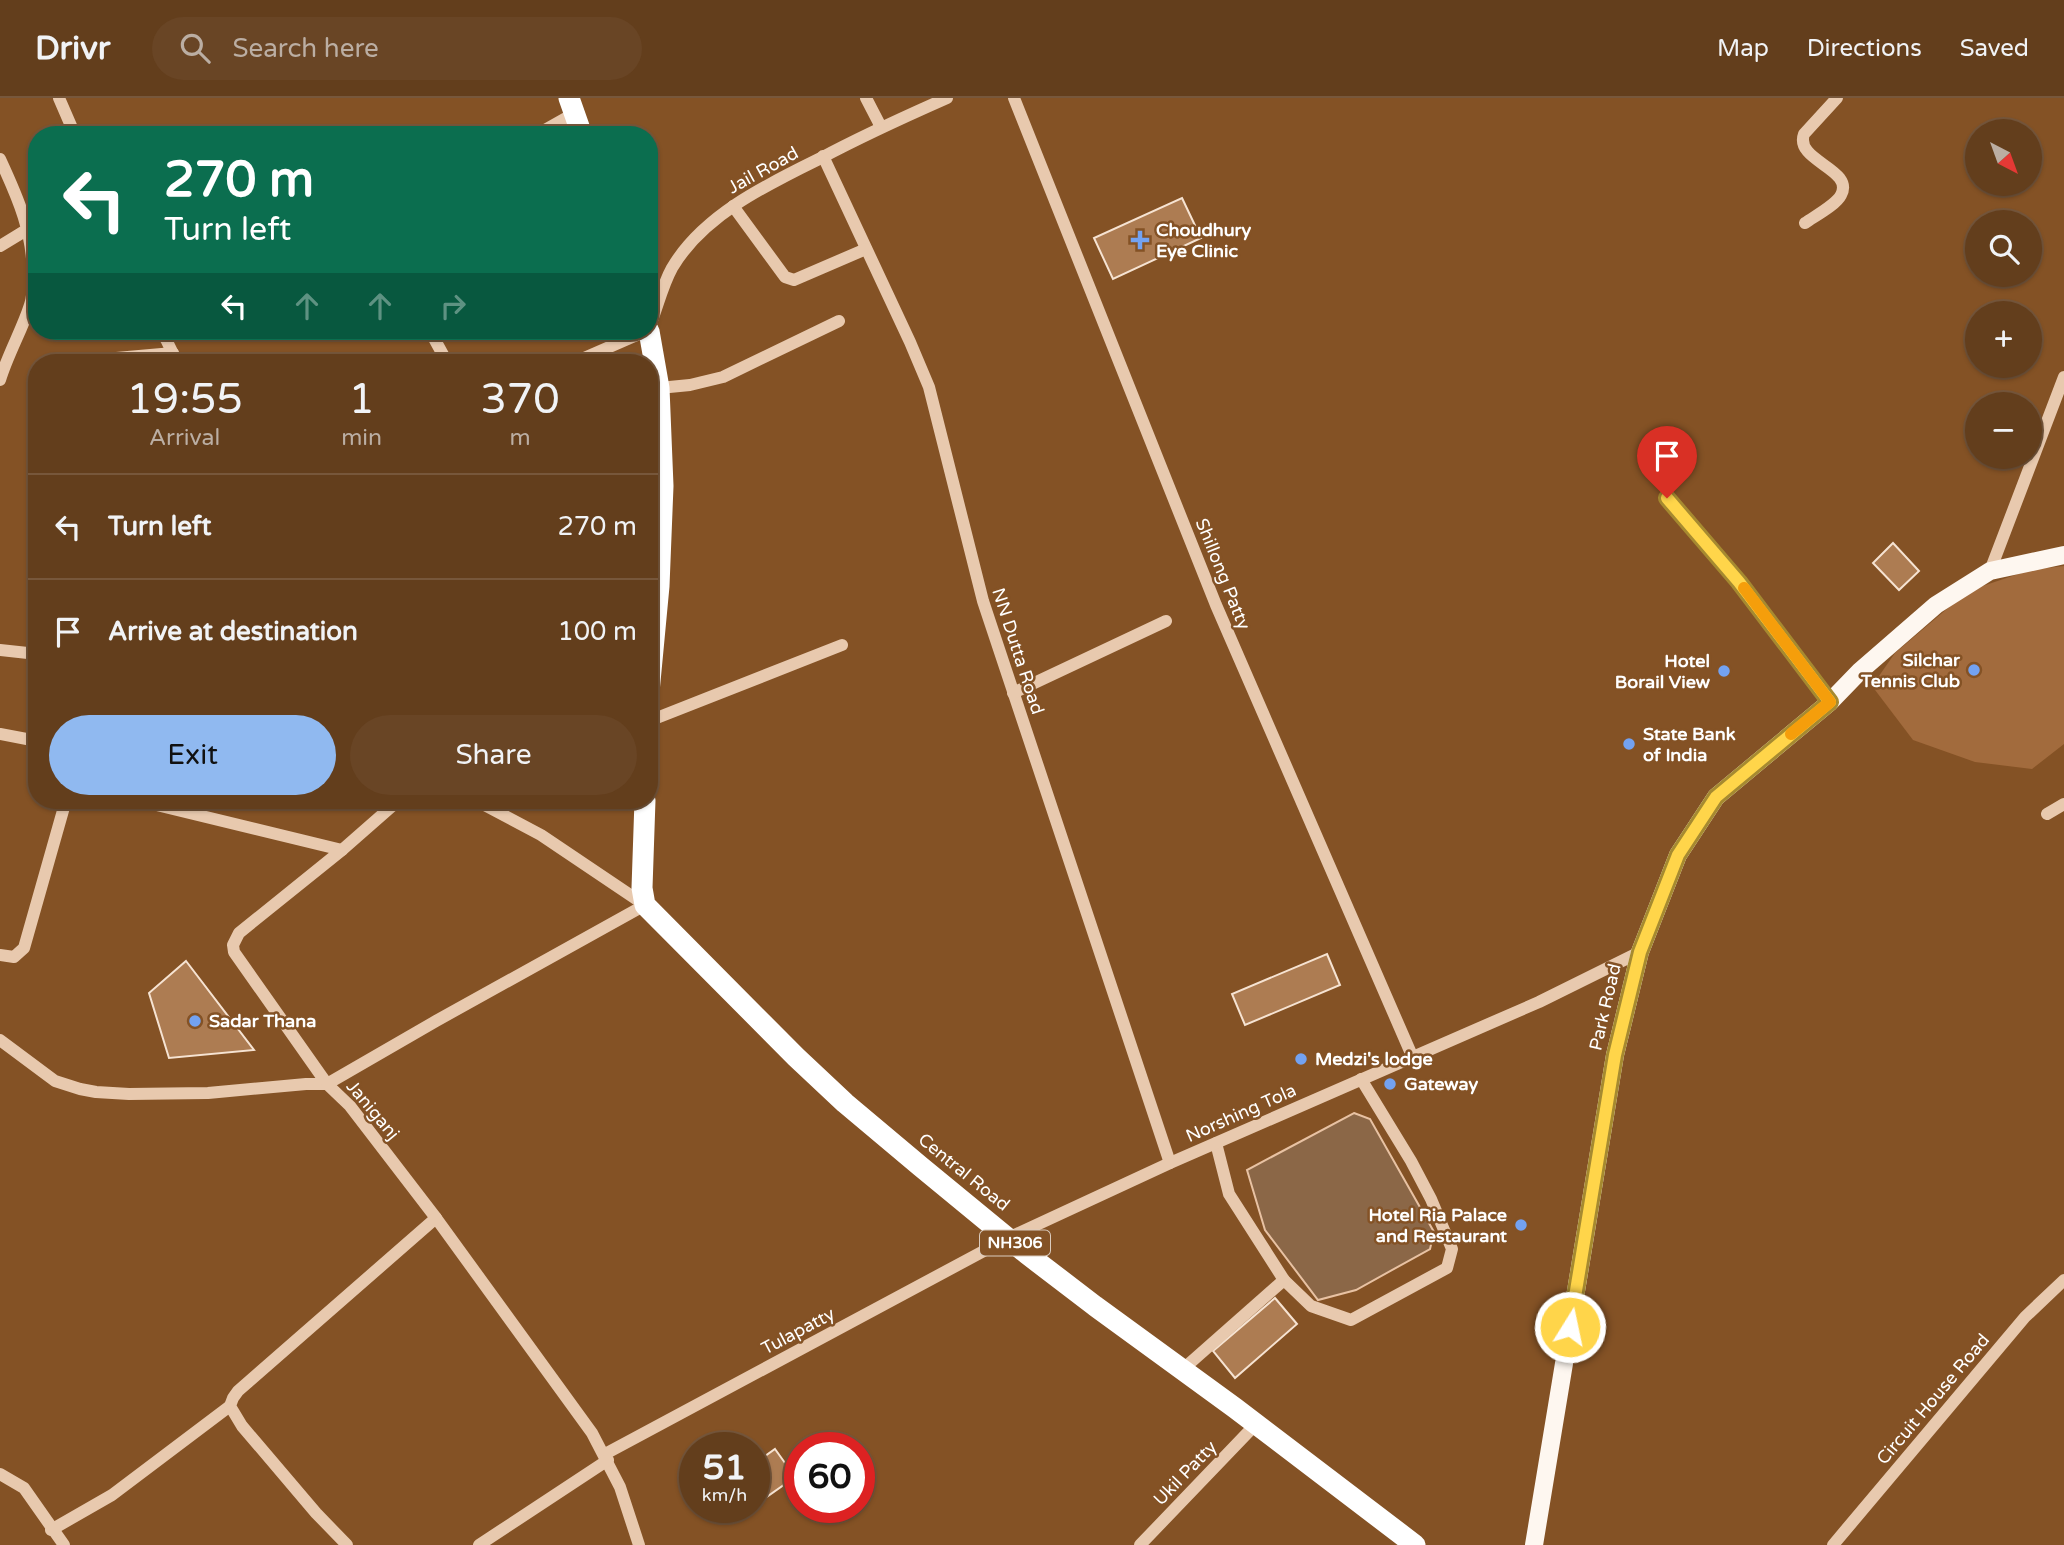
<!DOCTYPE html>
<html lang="en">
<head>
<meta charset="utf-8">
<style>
	:root { --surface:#633e1c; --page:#694525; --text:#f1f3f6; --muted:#bbaea3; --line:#77573b; --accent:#90b9f0 }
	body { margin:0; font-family:"Varela Round",sans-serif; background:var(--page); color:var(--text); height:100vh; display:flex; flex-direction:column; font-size:26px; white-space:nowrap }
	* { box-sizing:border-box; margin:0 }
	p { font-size:23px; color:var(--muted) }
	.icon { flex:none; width:38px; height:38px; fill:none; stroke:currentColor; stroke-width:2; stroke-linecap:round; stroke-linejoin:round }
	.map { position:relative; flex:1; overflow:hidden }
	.details { position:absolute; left:28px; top:256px; width:630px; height:455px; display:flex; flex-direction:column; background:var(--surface); border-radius:28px; box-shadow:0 2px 5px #0004,0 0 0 2px var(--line) }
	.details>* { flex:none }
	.banner { position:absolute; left:28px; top:28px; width:630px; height:214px; border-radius:28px; box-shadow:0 2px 5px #0004,0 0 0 2px var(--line); background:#0b6e4f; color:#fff; overflow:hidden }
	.needle { width:46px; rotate:139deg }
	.tools { position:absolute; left:1965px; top:21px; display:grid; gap:14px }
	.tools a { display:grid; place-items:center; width:77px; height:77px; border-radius:50%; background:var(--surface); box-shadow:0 2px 5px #0004,0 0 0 2px var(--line); font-size:35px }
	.speed { position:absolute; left:679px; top:1334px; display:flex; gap:14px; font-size:35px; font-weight:700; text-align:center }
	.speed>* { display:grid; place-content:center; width:91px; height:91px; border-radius:50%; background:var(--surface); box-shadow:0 2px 5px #0004,0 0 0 2px var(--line); line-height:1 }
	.speed small { font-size:18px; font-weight:400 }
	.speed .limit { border:10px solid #d22; background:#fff; color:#111 }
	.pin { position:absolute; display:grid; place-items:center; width:60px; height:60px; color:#fff; margin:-72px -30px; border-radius:50% 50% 50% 0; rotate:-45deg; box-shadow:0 0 7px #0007 }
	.pin .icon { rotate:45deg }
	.me { position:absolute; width:77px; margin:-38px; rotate:10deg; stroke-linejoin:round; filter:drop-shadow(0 0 5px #0008) }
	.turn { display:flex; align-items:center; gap:24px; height:147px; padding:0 21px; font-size:32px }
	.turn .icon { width:91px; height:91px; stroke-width:2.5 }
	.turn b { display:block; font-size:49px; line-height:60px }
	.lanes { display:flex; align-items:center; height:66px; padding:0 21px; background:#0003; justify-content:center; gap:35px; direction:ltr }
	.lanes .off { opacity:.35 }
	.eta { display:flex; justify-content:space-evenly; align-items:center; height:119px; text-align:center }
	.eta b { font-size:42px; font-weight:600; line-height:49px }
	.primary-button { display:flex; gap:14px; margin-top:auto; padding:14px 21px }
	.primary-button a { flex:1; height:80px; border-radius:42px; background:var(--accent); color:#111; font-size:28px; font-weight:600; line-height:80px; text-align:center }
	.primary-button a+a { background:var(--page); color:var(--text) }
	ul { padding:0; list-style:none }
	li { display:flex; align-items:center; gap:21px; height:105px; padding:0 21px; border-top:2px solid var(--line) }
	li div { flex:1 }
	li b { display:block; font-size:26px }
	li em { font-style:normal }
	header { display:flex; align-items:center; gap:42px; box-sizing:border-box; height:98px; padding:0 35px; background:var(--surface); border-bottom:2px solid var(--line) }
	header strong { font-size:33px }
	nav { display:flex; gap:38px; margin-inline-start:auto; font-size:24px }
	.search { width:490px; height:63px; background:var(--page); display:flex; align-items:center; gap:18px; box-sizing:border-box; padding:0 24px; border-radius:38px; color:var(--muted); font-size:26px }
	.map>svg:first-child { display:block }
</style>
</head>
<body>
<header>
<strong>Drivr</strong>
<div class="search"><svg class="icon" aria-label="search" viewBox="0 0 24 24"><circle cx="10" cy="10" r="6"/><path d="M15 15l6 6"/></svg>Search here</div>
<nav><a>Map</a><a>Directions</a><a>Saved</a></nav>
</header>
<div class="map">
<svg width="2064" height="1447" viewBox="0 0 2064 1447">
	<rect width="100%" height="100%" fill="#845225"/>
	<path fill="#a26b3d" d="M2064,468V646L2032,671L1975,664L1913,642L1872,588L1895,555L1968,493L2030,472Z"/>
	<path fill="#8b6747" stroke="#e8c2a3" stroke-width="2" d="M1354,1015L1370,1021L1434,1134L1430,1151L1356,1192L1318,1202L1265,1132L1247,1072Z"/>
	<g fill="#ad7c52" stroke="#f6e3d2" stroke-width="2">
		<path d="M1182,100L1201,140L1113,181L1094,140Z"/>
		<path d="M1893,445L1919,473L1899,492L1873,465Z"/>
		<path d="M1327,856L1340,887L1245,927L1232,896Z"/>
		<path d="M186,863L254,952L169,960L149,895Z"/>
		<path d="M1275,1200L1297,1226L1235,1280L1213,1253Z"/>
		<path d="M775,1351L795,1379L754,1408V1366Z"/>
	</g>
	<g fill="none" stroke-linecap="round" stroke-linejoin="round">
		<g stroke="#e8c9ae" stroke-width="12">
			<path d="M59,0L75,37"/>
			<path d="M866,0L881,29"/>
			<path d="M1014,0L1216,507L1413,960"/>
			<path d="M536,37L575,15"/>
			<path d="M823,58L910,244L929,289L983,503L1170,1065"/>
			<path d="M0,61C19,102 33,134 33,180C33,188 33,198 30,207C22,232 8,256 0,282"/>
			<path d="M733,108L785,179L794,182L866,151"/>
			<path d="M1805,125C1815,118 1836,107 1841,97C1855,71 1794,63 1804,36L1837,0"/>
			<path d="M0,148L28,131"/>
			<path d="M649,230C657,211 662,188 672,170C703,117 768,86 821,60C862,38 904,19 947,0"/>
			<path d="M162,233L177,264"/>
			<path d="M430,233L447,264"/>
			<path d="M165,240L179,233"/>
			<path d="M95,264L105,261L173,255"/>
			<path d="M575,264L646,233"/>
			<path d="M659,290L690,287L723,279L839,223"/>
			<path d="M1667,399L1739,484L1830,604"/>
			<path d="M1990,473L2064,279"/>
			<path d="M0,552L37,556"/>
			<path d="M1013,595L1166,523"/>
			<path d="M649,623L842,547"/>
			<path d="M0,636L37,643"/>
			<path d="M136,702L342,752"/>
			<path d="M399,702L342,752L239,835L233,847L234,854L327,986L350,1008L436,1120L592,1335L620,1389L639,1447"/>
			<path d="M2047,716L2064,706"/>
			<path d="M0,857L14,859L24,850L66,702"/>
			<path d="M0,942L55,983L80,991L96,994L129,996L208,995L306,986H327"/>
			<path d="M327,986L436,923L645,807L541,737L475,702"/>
			<path d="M1216,1045L1229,1096L1284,1182L1311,1208L1351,1222L1447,1170L1452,1151L1431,1101L1411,1063L1361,981"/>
			<path d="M1182,1272L1284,1182"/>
			<path d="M605,1356L1008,1140L1170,1065L1539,904L1640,854"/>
			<path d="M0,1376L24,1390L64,1447"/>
			<path d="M51,1432L112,1397L230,1308"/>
			<path d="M347,1447L316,1415L242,1328L230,1308L233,1300L238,1293L436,1120"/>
			<path d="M479,1447L608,1362"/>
			<path d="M1140,1447L1256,1326"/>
			<path d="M1833,1447L2025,1219L2064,1182"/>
		</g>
		<path stroke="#fef7f0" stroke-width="18" d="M1534,1447L1615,957L1640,854L1678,757L1716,699L1830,604L1860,573L1936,507L1990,473L2064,457"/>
		<g stroke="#fff" stroke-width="21">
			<path d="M569,0L582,37"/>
			<path d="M649,233L659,290L663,388L659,488L649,594"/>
			<path d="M645,702L642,790L645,807L796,959L845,1005L920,1068L1027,1156L1095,1208L1235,1310L1415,1447"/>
		</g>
	</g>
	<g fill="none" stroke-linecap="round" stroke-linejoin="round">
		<defs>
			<path id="route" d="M1570,1229L1615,957L1640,854L1678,757L1716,699L1830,604L1739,484L1667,400"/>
		</defs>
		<use href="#route" stroke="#a68a30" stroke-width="18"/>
		<use href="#route" stroke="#ffd54a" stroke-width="12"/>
		<path stroke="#f59e0b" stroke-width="12" d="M1744,490L1830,604L1791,636"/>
	</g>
	<g fill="#73a2f1" stroke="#845225" stroke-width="2.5">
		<path d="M1136.5 131.5h7v7h7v7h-7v7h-7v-7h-7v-7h7z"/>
		<circle cx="1974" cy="572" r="7"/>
		<circle cx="1724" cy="573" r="7"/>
		<circle cx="1629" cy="646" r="7"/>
		<circle cx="195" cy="923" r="7"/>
		<circle cx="1301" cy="961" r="7"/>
		<circle cx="1390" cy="986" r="7"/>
		<circle cx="1521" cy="1127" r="7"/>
	</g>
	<g text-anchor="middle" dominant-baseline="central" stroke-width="5" stroke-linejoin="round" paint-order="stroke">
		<rect fill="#845225" stroke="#dacbbe" stroke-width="2" x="980" y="1132.5" width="70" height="25" rx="5"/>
		<g font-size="16" font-weight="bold" fill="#fff">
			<text x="1015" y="1145">NH306</text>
		</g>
		<g font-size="18" fill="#fff" stroke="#845225">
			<text transform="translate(763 72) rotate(-29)">Jail Road</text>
			<text transform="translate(1223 476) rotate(68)">Shillong Patty</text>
			<text transform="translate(1018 553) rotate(72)">NN Dutta Road</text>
			<text transform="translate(1605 909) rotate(-77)">Park Road</text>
			<text transform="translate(373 1012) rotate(50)">Janiganj</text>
			<text transform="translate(1241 1015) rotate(-24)">Norshing Tola</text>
			<text transform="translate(964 1074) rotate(39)">Central Road</text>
			<text transform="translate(798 1233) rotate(-28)">Tulapatty</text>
			<text transform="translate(1933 1301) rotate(-50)">Circuit House Road</text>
			<text transform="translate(1185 1375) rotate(-46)">Ukil Patty</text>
		</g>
		<g font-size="18" font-weight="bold" fill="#fff" stroke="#845225" text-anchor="start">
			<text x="1156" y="132">Choudhury<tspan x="1156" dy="21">Eye Clinic</tspan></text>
			<text x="1960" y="562" text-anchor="end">Silchar<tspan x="1960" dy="21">Tennis Club</tspan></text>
			<text x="1710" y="563" text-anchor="end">Hotel<tspan x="1710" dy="21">Borail View</tspan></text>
			<text x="1643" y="636">State Bank<tspan x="1643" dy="21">of India</tspan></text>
			<text x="209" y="923">Sadar Thana</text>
			<text x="1315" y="961">Medzi's lodge</text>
			<text x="1404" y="986">Gateway</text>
			<text x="1507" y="1117" text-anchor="end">Hotel Ria Palace<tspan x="1507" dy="21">and Restaurant</tspan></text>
		</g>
	</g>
</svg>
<div class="tools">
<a><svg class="needle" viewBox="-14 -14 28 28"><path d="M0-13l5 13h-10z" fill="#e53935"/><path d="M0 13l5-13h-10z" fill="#bbaea3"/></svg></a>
<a><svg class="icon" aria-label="search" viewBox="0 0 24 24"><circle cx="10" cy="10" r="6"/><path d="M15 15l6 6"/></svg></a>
<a>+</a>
<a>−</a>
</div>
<div class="speed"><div>51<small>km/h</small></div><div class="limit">60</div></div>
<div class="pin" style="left:1667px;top:400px;background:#d93025"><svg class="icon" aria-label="arrive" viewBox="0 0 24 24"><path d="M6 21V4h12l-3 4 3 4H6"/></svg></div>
<svg class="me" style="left:1570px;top:1229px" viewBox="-20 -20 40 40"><circle r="17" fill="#ffd54a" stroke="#fff" stroke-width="3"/><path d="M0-11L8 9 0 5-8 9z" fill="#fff"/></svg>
<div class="banner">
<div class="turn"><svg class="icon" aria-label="left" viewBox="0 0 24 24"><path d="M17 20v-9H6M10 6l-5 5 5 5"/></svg><div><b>270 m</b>Turn left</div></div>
<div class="lanes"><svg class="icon" aria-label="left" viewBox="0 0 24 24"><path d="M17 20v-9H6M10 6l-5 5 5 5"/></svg><svg class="icon off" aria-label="ahead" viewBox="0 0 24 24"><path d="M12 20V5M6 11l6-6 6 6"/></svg><svg class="icon off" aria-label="ahead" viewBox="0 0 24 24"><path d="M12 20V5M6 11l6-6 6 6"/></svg><svg class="icon off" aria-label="right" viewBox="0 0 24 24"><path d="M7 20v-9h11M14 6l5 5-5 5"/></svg></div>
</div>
<section class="details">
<div class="eta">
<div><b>19:55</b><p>Arrival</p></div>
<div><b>1</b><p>min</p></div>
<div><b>370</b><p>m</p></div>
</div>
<ul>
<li><svg class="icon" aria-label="left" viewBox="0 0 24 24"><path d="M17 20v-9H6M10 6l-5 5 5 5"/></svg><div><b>Turn left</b></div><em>270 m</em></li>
<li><svg class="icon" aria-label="arrive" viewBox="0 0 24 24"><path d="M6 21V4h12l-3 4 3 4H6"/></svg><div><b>Arrive at destination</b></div><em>100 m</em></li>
</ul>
<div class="primary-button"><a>Exit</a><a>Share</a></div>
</section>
</div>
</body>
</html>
